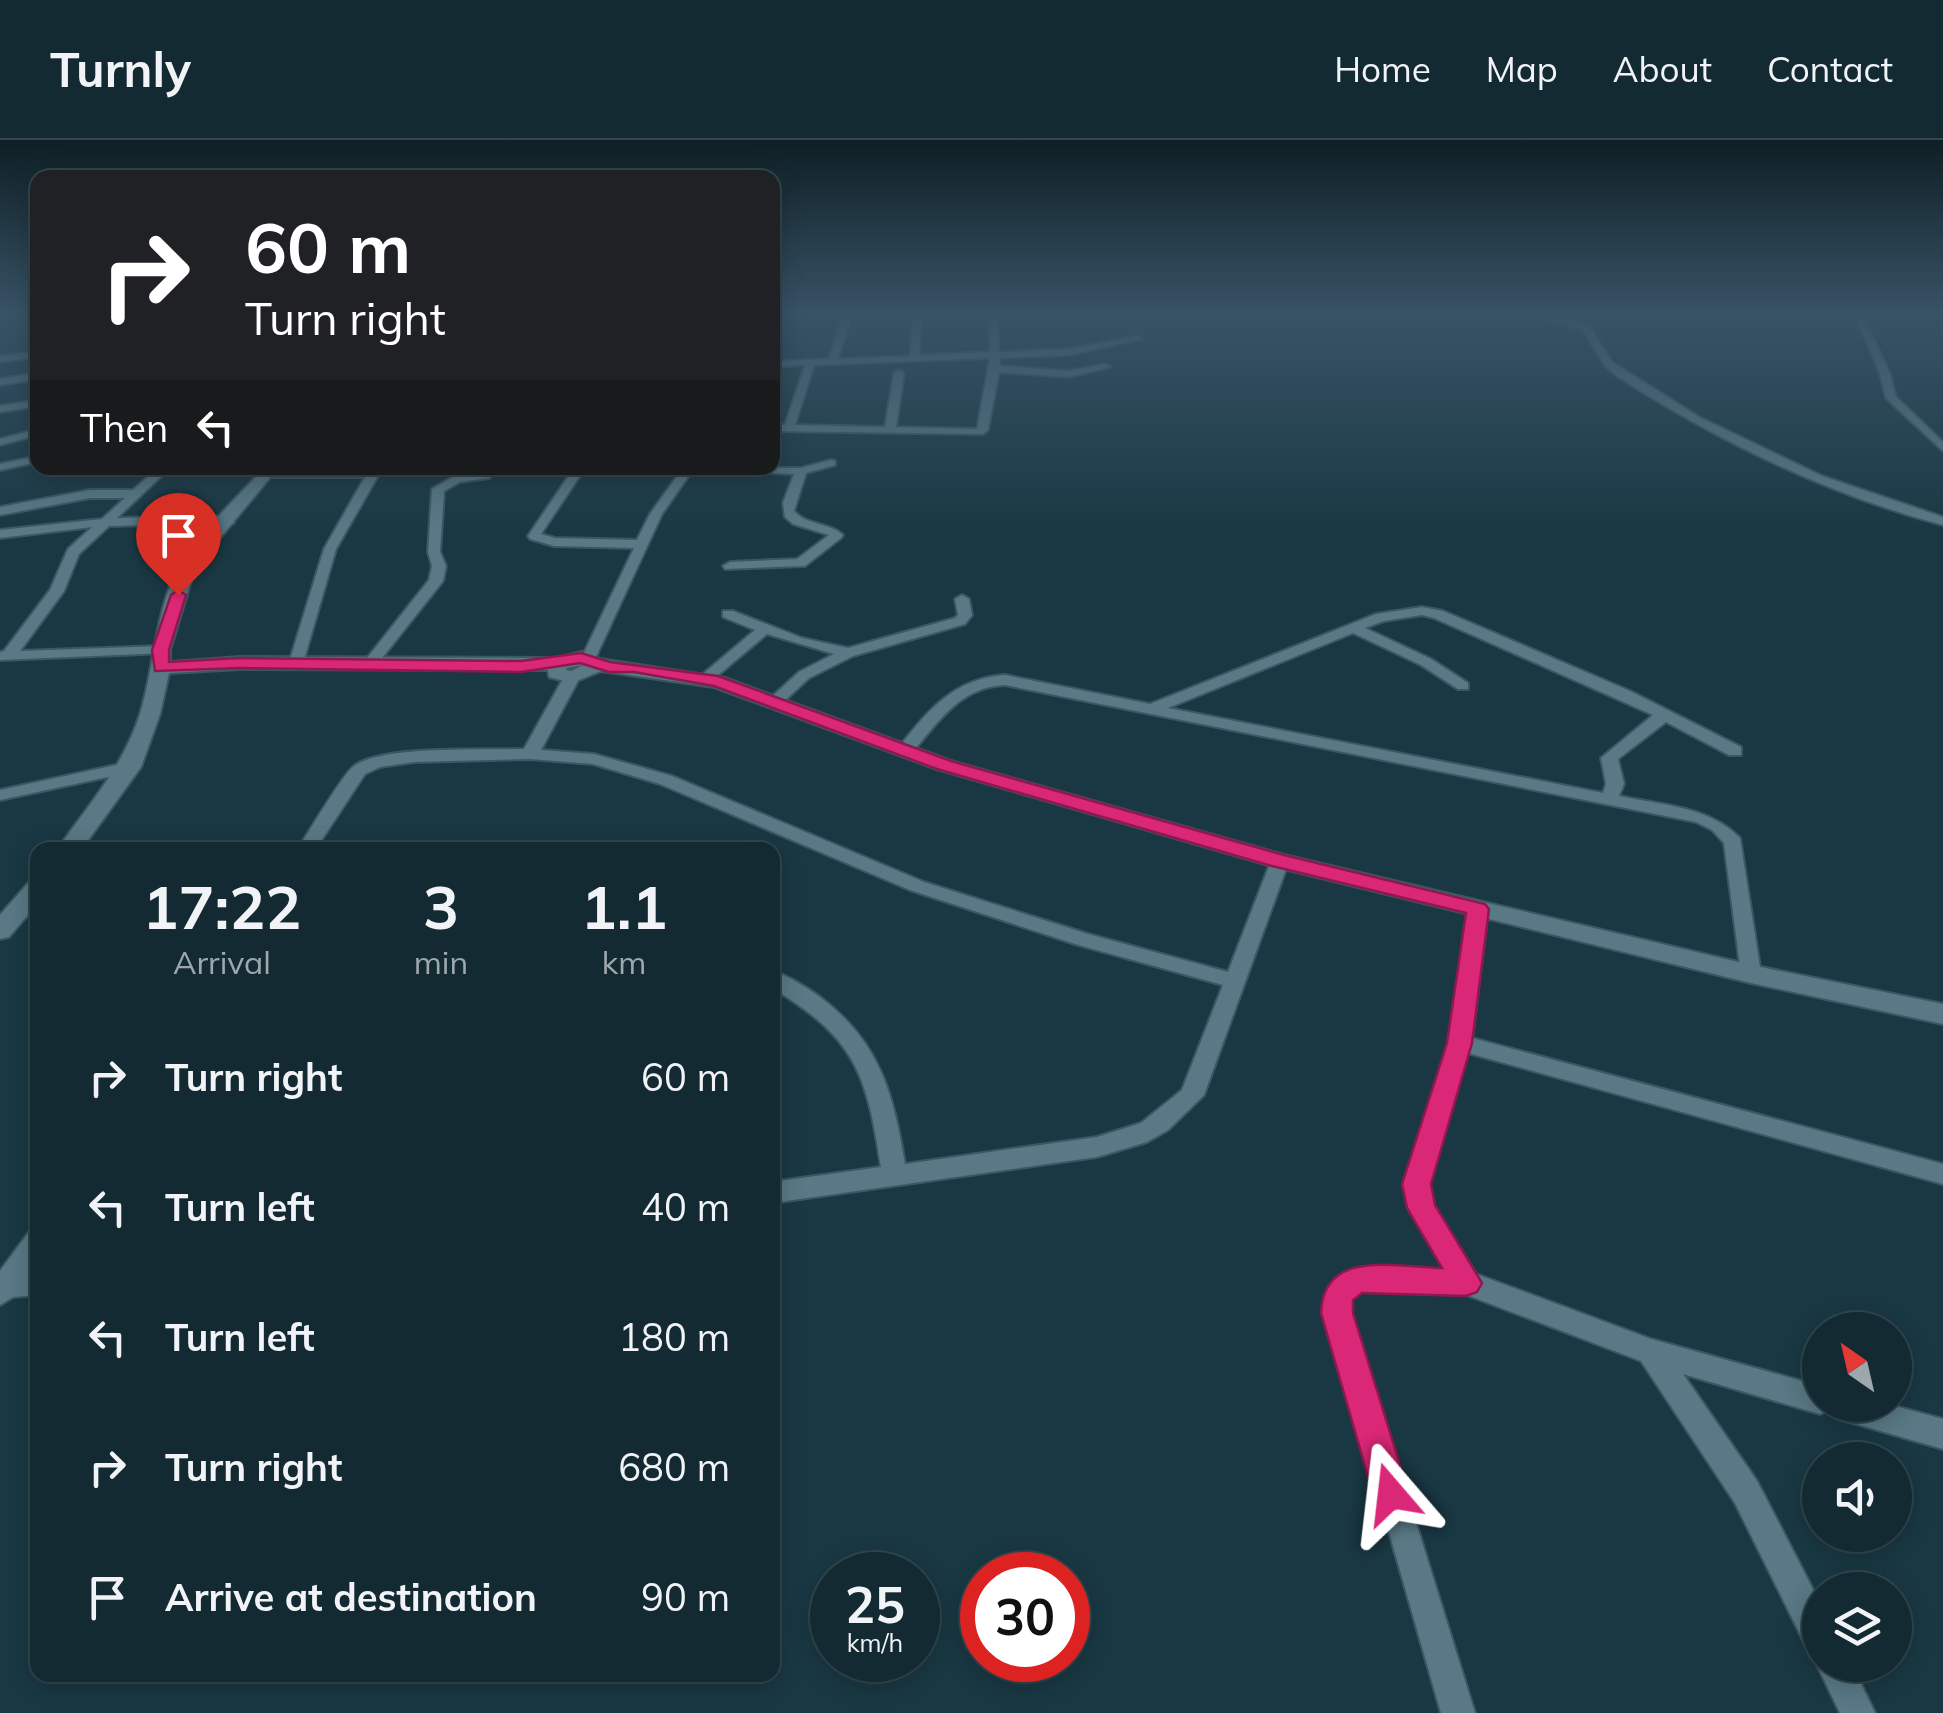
<!DOCTYPE html>
<html lang="en">
<head>
<meta charset="utf-8">
<style>
	:root { --surface:#132a32; --page:#1c323a; --text:#f1f3f6; --muted:#9da7ac; --line:#32464d }
	body { margin:0; font-family:Mulish,sans-serif; background:var(--page); color:var(--text); height:100vh; display:flex; flex-direction:column; font-size:38px; white-space:nowrap }
	* { box-sizing:border-box; margin:0 }
	p { font-size:32px; color:var(--muted) }
	.icon { flex:none; width:55px; height:55px; fill:none; stroke:currentColor; stroke-width:2; stroke-linecap:round; stroke-linejoin:round }
	.map { position:relative; flex:1; overflow:hidden }
	.side { position:absolute; left:30px; top:702px; width:750px; height:840px; display:flex; flex-direction:column; background:var(--surface); border-radius:20px; box-shadow:0 5px 25px #0003,0 0 0 2px var(--line) }
	.side>* { flex:none }
	.top-card { position:absolute; left:30px; top:30px; width:750px; height:305px; border-radius:20px; box-shadow:0 5px 25px #0003,0 0 0 2px var(--line); background:#202124; color:#fff; overflow:hidden }
	.needle { width:65px; rotate:326deg }
	.controls { position:absolute; left:1802px; top:1172px; display:grid; gap:20px }
	.controls a { display:grid; place-items:center; width:110px; height:110px; border-radius:50%; background:var(--surface); box-shadow:0 5px 25px #0003,0 0 0 2px var(--line); font-size:50px }
	.speed { position:absolute; left:810px; top:1412px; display:flex; gap:20px; font-size:50px; font-weight:700; text-align:center }
	.speed>* { display:grid; place-content:center; width:130px; height:130px; border-radius:50%; background:var(--surface); box-shadow:0 5px 25px #0003,0 0 0 2px var(--line); line-height:1 }
	.speed small { font-size:25px; font-weight:400 }
	.speed .limit { border:15px solid #d22; background:#fff; color:#111 }
	.pin { position:absolute; display:grid; place-items:center; width:85px; height:85px; color:#fff; margin:-102px -42px; border-radius:50% 50% 50% 0; rotate:-45deg; box-shadow:0 0 10px #0007 }
	.pin .icon { rotate:45deg }
	.me { position:absolute; width:110px; margin:-55px; rotate:343deg; stroke-linejoin:round; filter:drop-shadow(0 0 8px #0008) }
	.turn { display:flex; align-items:center; gap:35px; height:210px; padding:0 50px; font-size:45px }
	.turn .icon { width:130px; height:130px; stroke-width:2.5 }
	.turn b { display:block; font-size:70px; line-height:85px }
	.then { display:flex; align-items:center; height:95px; padding:0 50px; background:#0003; gap:20px; font-size:38px }
	.eta { display:flex; justify-content:space-evenly; align-items:center; height:170px; text-align:center }
	.eta b { font-size:60px; font-weight:700; line-height:70px }
	ul { padding:0; list-style:none }
	li { display:flex; align-items:center; gap:30px; height:130px; padding:0 50px }
	li div { flex:1 }
	li b { display:block; font-size:38px }
	li em { font-style:normal }
	header { display:flex; align-items:center; gap:60px; box-sizing:border-box; height:140px; padding:0 50px; background:var(--surface); border-bottom:2px solid var(--line) }
	header strong { font-size:48px }
	nav { display:flex; gap:55px; margin-inline-start:auto; font-size:35px }
	.map>svg:first-child { display:block }
</style>
</head>
<body>
<header>
<strong>Turnly</strong>
<nav><a>Home</a><a>Map</a><a>About</a><a>Contact</a></nav>
</header>
<div class="map">
<svg width="1943" height="1573" viewBox="0 0 1943 1573">
	<rect width="100%" height="100%" fill="#193843"/>
	<g fill="none" stroke-linecap="round" stroke-linejoin="round">
		<defs>
			<g id="minor">
				<path d="M0,173H14L0,177Z"/>
				<path d="M844,173H852L838,219L910,216L914,173H922L919,215L990,212L989,179L993,176L997,179L999,212L1069,209L1137,196L1141,199L1069,215L999,218L1000,226L1068,231L1106,224L1111,227L1068,237L999,232L988,290L983,294L772,291V285H785L805,225L772,227V221L829,219ZM990,218L977,289L896,287L904,233L899,230L894,233L885,287L795,285L814,225Z"/>
				<path d="M1526,173H1540L1589,186L1612,222L1699,277L1822,336L1943,377V385C1826,354 1718,301 1617,236L1605,226L1583,190Z"/>
				<path d="M1859,173H1867V184L1890,234L1896,257L1943,302V311L1886,258L1880,234L1859,184Z"/>
				<path d="M38,211V217L0,222V216Z"/>
				<path d="M38,233V239L0,245V239Z"/>
				<path d="M38,260V266L0,272V266Z"/>
				<path d="M38,289V295L0,305V299Z"/>
				<path d="M38,316V322L0,330V324Z"/>
				<path d="M831,320L835,321V325L806,333L794,371C807,386 829,382 843,395L841,398L805,426L725,429L723,426L730,422L797,419L829,395L793,384L785,377L783,363L794,334L733,331L728,328H801Z"/>
				<path d="M158,328H170L117,378L230,376L234,377V383L109,386L79,414L64,451L20,511L161,506L168,510L166,513L0,520V512L4,511L50,450L68,409L92,387L0,398V390L102,379L125,358H90L0,375V367L90,350H133Z"/>
				<path d="M486,328H497L489,338L460,342L444,351L440,412L446,426L443,441L374,528H364V522L429,440L432,426L428,412L432,349L453,337L481,333Z"/>
				<path d="M574,328H585L541,394L555,398L637,400L650,374L683,328H694L662,374L595,519L588,523L581,519L634,408L554,406L530,399L528,396Z"/>
				<path d="M265,332L373,331L379,334L336,409L303,523L296,527L289,523L324,409L365,337H261V333Z"/>
				<path d="M962,455L969,459L972,475L965,484L853,516L809,538L780,565H768L766,562L799,532L834,514L767,494L710,542H700L697,539L755,490L723,477V471H733L802,498L848,508L955,478L958,475L955,459Z"/>
				<path d="M1422,467L1443,471L1630,551L1741,607V615H1729L1666,582L1618,619L1624,644L1619,656C1661,665 1709,666 1740,698L1761,834L1758,839L1751,841L1741,834L1724,703L1712,690L1696,682L1005,545C960,547 938,582 911,614L905,615L897,610C926,572 954,538 1005,535L1150,564L1376,474ZM1422,475L1434,478L1653,575L1601,618L1606,644L1603,653L1168,568L1353,493L1421,525L1458,549H1468V543L1431,519L1365,488L1384,481Z"/>
				<path d="M572,532L580,537L541,610L594,614L672,636L924,742L1088,794L1228,832L1271,721L1280,715L1287,717L1289,721L1204,955L1168,990L1147,1002L1097,1017L772,1063V1042L881,1027C867,935 856,898 772,848V831C789,836 806,847 820,857C880,902 893,953 905,1024L1097,997L1141,983L1182,950L1223,845L1075,804L910,750L660,644L593,624L530,619L414,622L380,627L365,634L315,710H297C308,694 342,635 354,626C382,605 487,610 524,609L564,537Z"/>
				<path d="M130,622L138,627L136,631L0,660V650Z"/>
				<path d="M1478,763L1488,769L1472,898L1943,1024V1044L1468,913L1428,1043L1433,1065L1476,1134L1651,1199L1820,1246V1265H1891L1943,1279V1309L1839,1279L1827,1271L1820,1274L1683,1234L1757,1341L1820,1463V1515L1808,1510L1735,1363L1641,1221L1467,1155L1362,1151L1352,1159L1351,1173L1475,1573H1441L1324,1166L1336,1139L1362,1127L1445,1130L1408,1068L1404,1043L1449,903L1468,769Z"/>
				<path d="M38,1089V1122L31,1132L38,1131V1155L13,1157L0,1165V1131L29,1092Z"/>
				<path d="M1820,1518V1525H1852L1875,1573H1840L1817,1525Z"/>
			</g>
			<g id="tertiary">
				<path d="M38,268V277L33,276L32,272Z"/>
				<path d="M264,328H278L195,428L170,510V522L240,517L558,518L581,512L600,519L725,538L951,621L1284,715L1751,825L1943,864V884L1751,843L1272,726L937,629L714,547L601,531L572,543L549,537L548,530L240,529L169,533L160,574L141,627L81,710H57C89,664 123,627 140,574C155,526 155,471 179,426C196,396 240,355 264,328ZM583,525L571,531L566,530L567,528Z"/>
				<path d="M38,739V763L9,797L0,799V775L29,742Z"/>
			</g>
		</defs>
		<use href="#minor" stroke="#3b5760" stroke-width="4"/>
		<use href="#tertiary" stroke="#3b5760" stroke-width="4"/>
		<use href="#minor" fill="#587985" fill-rule="evenodd"/>
		<use href="#tertiary" fill="#587985" fill-rule="evenodd"/>
	</g>
	<linearGradient id="sky" x2="0" y2="1"><stop stop-color="#0e1f25"/><stop offset="0.44" stop-color="#385366"/><stop offset="1" stop-color="#385366" stop-opacity="0"/></linearGradient>
	<rect width="1943" height="393" fill="url(#sky)"/>
	<path fill="#db2777" stroke="#8e194d" stroke-width="2.5" d="M178,450L186,455L169,510V522L240,518L521,521L581,513L610,522L718,536L951,621L1284,715L1485,764L1489,769L1472,903L1431,1044L1435,1065L1482,1143L1477,1152L1466,1156L1362,1153L1353,1160V1173L1409,1354L1403,1367L1391,1372L1379,1367L1373,1354L1321,1173C1323,1108 1396,1127 1442,1128L1407,1068L1402,1044L1447,903L1466,773L1272,726L937,629L714,546L634,532H609L580,523L521,532L240,528L155,531L152,510L171,455Z"/>
</svg>
<div class="controls">
<a><svg class="needle" viewBox="-14 -14 28 28"><path d="M0-13l5 13h-10z" fill="#e53935"/><path d="M0 13l5-13h-10z" fill="#9da7ac"/></svg></a>
<a><svg class="icon" aria-label="sound" viewBox="0 0 24 24"><path d="M4 9h4l5-4v14l-5-4H4zM17 9q2 3 0 6"/></svg></a>
<a><svg class="icon" aria-label="layers" viewBox="0 0 24 24"><path d="M12 4l9 5-9 5-9-5zM3 14l9 5 9-5"/></svg></a>
</div>
<div class="speed"><div>25<small>km/h</small></div><div class="limit">30</div></div>
<div class="pin" style="left:178px;top:455px;background:#d93025"><svg class="icon" aria-label="arrive" viewBox="0 0 24 24"><path d="M6 21V4h12l-3 4 3 4H6"/></svg></div>
<svg class="me" style="left:1391px;top:1354px" viewBox="-20 -20 40 40"><path d="M0-17L14 15 0 8-14 15z" fill="#db2777" stroke="#fff" stroke-width="4"/></svg>
<div class="top-card">
<div class="turn"><svg class="icon" aria-label="right" viewBox="0 0 24 24"><path d="M7 20v-9h11M14 6l5 5-5 5"/></svg><div><b>60 m</b>Turn right</div></div>
<div class="then">Then<svg class="icon" aria-label="left" viewBox="0 0 24 24"><path d="M17 20v-9H6M10 6l-5 5 5 5"/></svg></div>
</div>
<section class="side">
<div class="eta">
<div><b>17:22</b><p>Arrival</p></div>
<div><b>3</b><p>min</p></div>
<div><b>1.1</b><p>km</p></div>
</div>
<ul>
<li><svg class="icon" aria-label="right" viewBox="0 0 24 24"><path d="M7 20v-9h11M14 6l5 5-5 5"/></svg><div><b>Turn right</b></div><em>60 m</em></li>
<li><svg class="icon" aria-label="left" viewBox="0 0 24 24"><path d="M17 20v-9H6M10 6l-5 5 5 5"/></svg><div><b>Turn left</b></div><em>40 m</em></li>
<li><svg class="icon" aria-label="left" viewBox="0 0 24 24"><path d="M17 20v-9H6M10 6l-5 5 5 5"/></svg><div><b>Turn left</b></div><em>180 m</em></li>
<li><svg class="icon" aria-label="right" viewBox="0 0 24 24"><path d="M7 20v-9h11M14 6l5 5-5 5"/></svg><div><b>Turn right</b></div><em>680 m</em></li>
<li><svg class="icon" aria-label="arrive" viewBox="0 0 24 24"><path d="M6 21V4h12l-3 4 3 4H6"/></svg><div><b>Arrive at destination</b></div><em>90 m</em></li>
</ul>
</section>
</div>
</body>
</html>
